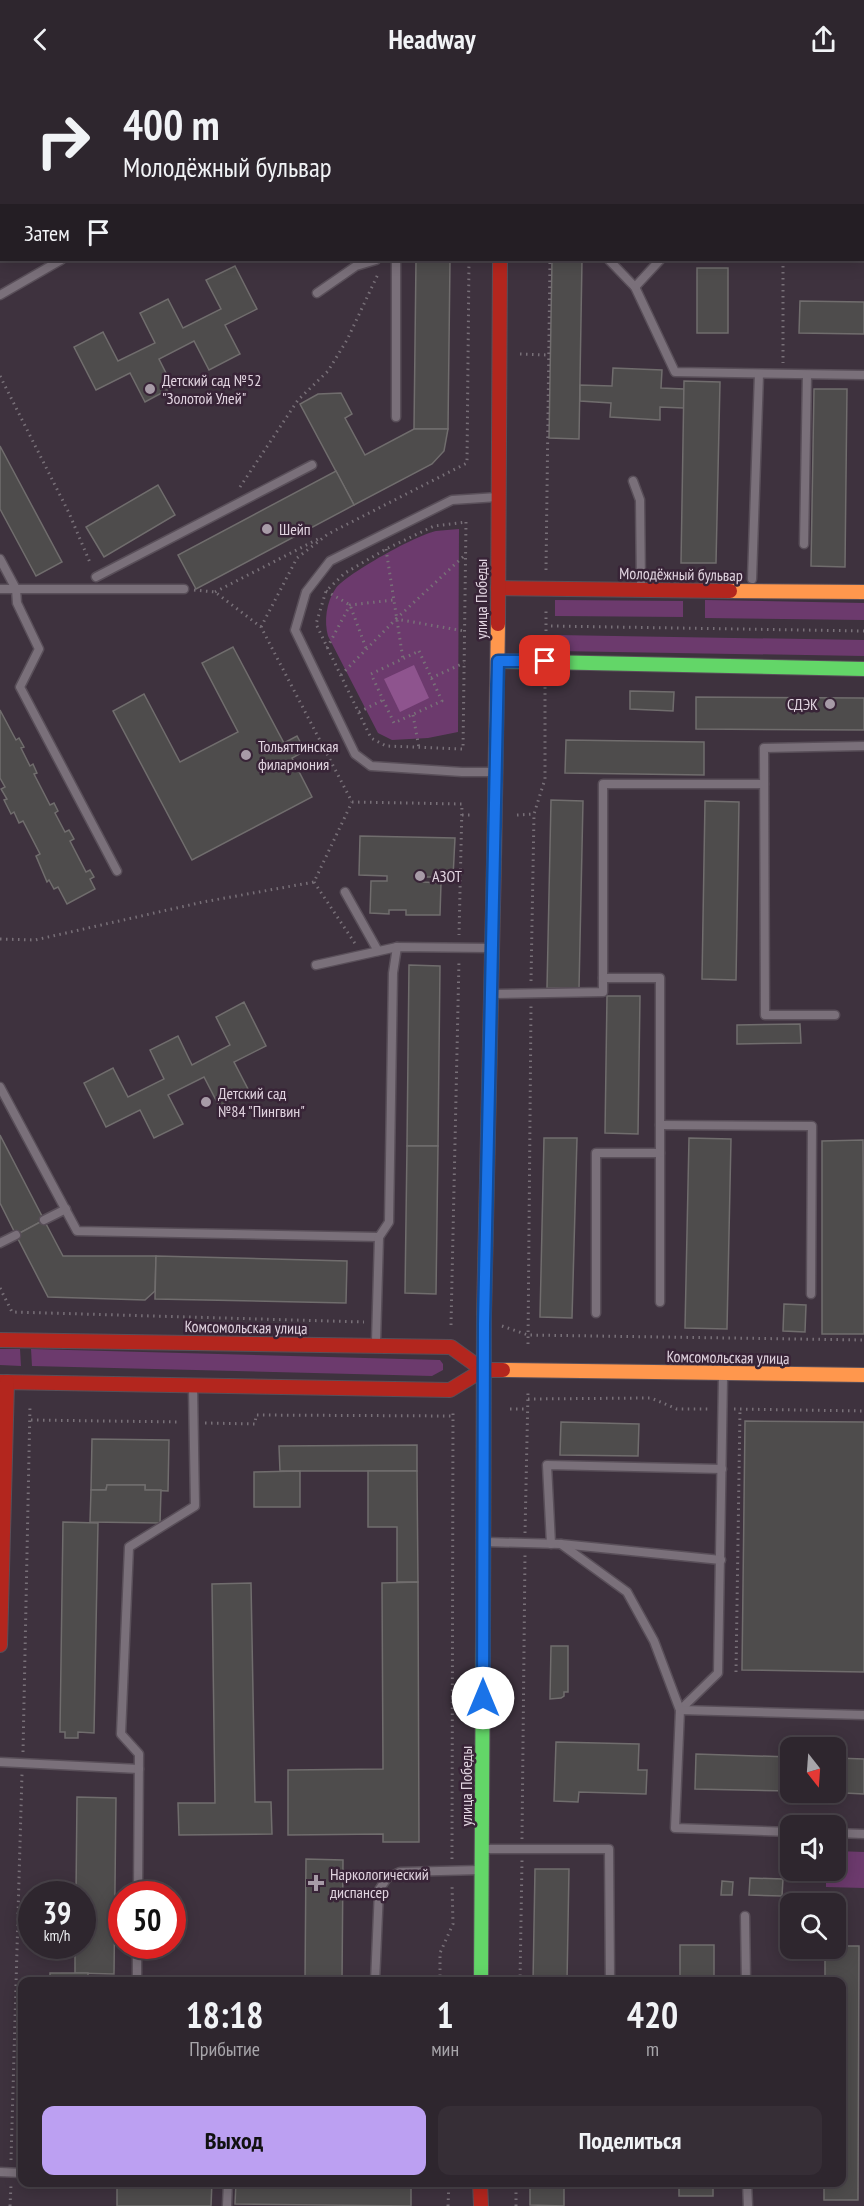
<!DOCTYPE html>
<html lang="ru">
<head>
<meta charset="utf-8">
<style>
	:root { --surface:#2e262e; --page:#362e36; --text:#f1f3f6; --muted:#a7a5aa; --line:#49434a; --accent:#bca0f2 }
	body { margin:0; font-family:"PT Sans Narrow",sans-serif; background:var(--page); color:var(--text); height:100vh; display:flex; flex-direction:column; font-size:22px; white-space:nowrap }
	* { box-sizing:border-box; margin:0 }
	p { font-size:20px; color:var(--muted) }
	.icon { flex:none; width:33px; height:33px; fill:none; stroke:currentColor; stroke-width:2; stroke-linecap:round; stroke-linejoin:round }
	.map { position:relative; flex:1; overflow:hidden }
	.panel { position:absolute; left:18px; top:1899px; width:828px; height:210px; display:flex; flex-direction:column; background:var(--surface); border-radius:12px; box-shadow:0 3px 15px #0003,0 0 0 2px var(--line) }
	.panel>* { flex:none }
	.top-card { position:absolute; left:0px; top:0px; width:864px; height:183px; box-shadow:0 3px 15px #0003,0 0 0 2px var(--line); background:#2e262e; color:var(--text); overflow:hidden }
	.needle { width:39px; rotate:163deg }
	.controls { position:absolute; left:780px; top:1659px; display:grid; gap:12px }
	.controls a { display:grid; place-items:center; width:66px; height:66px; border-radius:12px; background:var(--surface); box-shadow:0 3px 15px #0003,0 0 0 2px var(--line); font-size:30px }
	.speed { position:absolute; left:18px; top:1803px; display:flex; gap:12px; font-size:30px; font-weight:700; text-align:center }
	.speed>* { display:grid; place-content:center; width:78px; height:78px; border-radius:50%; background:var(--surface); box-shadow:0 3px 15px #0003,0 0 0 2px var(--line); line-height:1 }
	.speed small { font-size:15px; font-weight:400 }
	.speed .limit { border:9px solid #d22; background:#fff; color:#111 }
	.pin { position:absolute; display:grid; place-items:center; width:51px; height:51px; color:#fff; margin:-26px; border-radius:12px; box-shadow:0 3px 9px #0006 }
	.me { position:absolute; width:66px; margin:-33px; rotate:0deg; stroke-linejoin:round; filter:drop-shadow(0 0 4px #0008) }
	.turn { display:flex; align-items:center; gap:21px; height:126px; padding:0 24px; font-size:27px }
	.turn .icon { width:78px; height:78px; stroke-width:2.5 }
	.turn b { display:block; font-size:42px; line-height:51px }
	.then { display:flex; align-items:center; height:57px; padding:0 24px; background:#0003; gap:12px; font-size:22px }
	.eta { display:flex; justify-content:space-evenly; align-items:center; height:102px; text-align:center }
	.eta b { font-size:36px; font-weight:800; line-height:42px }
	.action { display:flex; gap:12px; margin-top:auto; padding:12px 24px }
	.action a { flex:1; height:69px; border-radius:12px; background:var(--accent); color:#111; font-size:24px; font-weight:800; line-height:69px; text-align:center }
	.action a+a { background:var(--page); color:var(--text) }
	header { display:flex; justify-content:space-between; align-items:center; height:78px; padding:0 24px; background:var(--surface); font-size:27px; font-weight:800 }
	.map>svg:first-child { display:block }
</style>
</head>
<body>
<header><svg class="icon" aria-label="back" viewBox="0 0 24 24"><path d="M15 5l-7 7 7 7"/></svg>Headway<svg class="icon" aria-label="share" viewBox="0 0 24 24"><path d="M12 15V3M7 8l5-5 5 5M5 13v7h14v-7"/></svg></header>
<div class="map">
<svg width="864" height="2128" viewBox="0 0 864 2128">
	<rect width="100%" height="100%" fill="#3e323e"/>
	<g fill="#6c3a6d">
		<path d="M459,451L458,654L428,660L392,662L378,655L328,558C324,543 326,524 336,510C348,495 416,457 436,453C443,452 451,452 459,451Z"/>
		<path d="M555,522L683,523V539L555,538Z"/>
		<path d="M705,522L864,525V542L705,540Z"/>
		<path d="M556,557L864,562V578L556,573Z"/>
		<path d="M0,1271H20L21,1288L0,1287Z"/>
		<path d="M31,1271L440,1282L443,1286V1292L432,1298L32,1288Z"/>
		<path d="M836,1773L864,1774V1810L826,1809V1793L836,1792Z"/>
	</g>
	<path fill="#8e548e" d="M414,587L429,620L400,634L384,601Z"/>
	<g fill="#4e4c4c" stroke="#706d6d" stroke-width="1.5">
		<path d="M0,0H30L31,2H2V13Z"/>
		<path d="M416,182H450L448,351H414Z"/>
		<path d="M552,182H582L579,361L549,360Z"/>
		<path d="M235,188L257,231L225,247L240,276L209,292L194,263L159,281L173,309L145,324L130,295L96,312L74,269L103,254L118,283L155,265L140,235L168,221L183,250L221,231L206,202Z"/>
		<rect x="697" y="190" width="31" height="65"/>
		<path d="M800,223L864,224V256L799,255Z"/>
		<path d="M613,290L662,292L661,310L684,311V330L660,329V342L610,339L611,325L580,323V307L612,308Z"/>
		<path d="M684,303L720,304L716,485H681Z"/>
		<path d="M814,311H847L845,489L811,488Z"/>
		<path d="M341,315L352,336L345,340L365,377L414,351H448L444,373L432,386L354,427L300,326L318,316Z"/>
		<path d="M0,368L62,484L36,498L0,431Z"/>
		<path d="M336,393L354,427L196,511L178,477Z"/>
		<path d="M158,407L175,437L104,479L86,449Z"/>
		<path d="M233,569L284,665L297,658L305,673L292,680L312,719L192,782L113,633L144,616L180,684L238,654L202,585Z"/>
		<path d="M630,613L674,614L673,633L630,631Z"/>
		<path d="M696,619L864,620V652L696,651Z"/>
		<path d="M0,632L16,662L19,660L24,669L21,670L30,688L33,686L37,695L34,696L50,727L54,725L58,733L55,735L65,754L69,752L74,761L70,763L86,794L90,792L94,799L90,801L95,811L67,826L58,809L54,811L49,802L47,804L36,778L40,776L23,743L19,745L14,734L11,736L4,722L7,721L1,711L5,709L0,700Z"/>
		<path d="M566,662L704,664V697L565,695Z"/>
		<path d="M551,722L583,723L579,911L547,910Z"/>
		<path d="M705,723L739,724L736,902L702,901Z"/>
		<path d="M360,758L455,760L453,799H423V804L441,805L440,837H406V832H389V836L370,835L371,803H387V798L359,797Z"/>
		<path d="M409,887L440,888L438,1068H407Z"/>
		<path d="M607,918H640L638,1056L605,1055Z"/>
		<path d="M244,924L266,968L234,984L249,1013L219,1028L204,999L168,1017L183,1046L154,1060L140,1032L106,1049L84,1005L113,990L128,1019L164,1001L150,972L178,958L192,987L230,967L216,939Z"/>
		<path d="M800,946L801,965L737,966V947Z"/>
		<path d="M0,1057L44,1142L16,1157L0,1125Z"/>
		<path d="M544,1060H577L572,1240L540,1239Z"/>
		<path d="M689,1060L731,1061L727,1251L685,1250Z"/>
		<path d="M863,1062L864,1256H822V1063Z"/>
		<path d="M407,1068H438L436,1216L405,1215Z"/>
		<path d="M44,1142L63,1178H156L155,1213L145,1222L48,1219L16,1157Z"/>
		<path d="M156,1178L347,1183L346,1225L155,1221Z"/>
		<path d="M784,1226L806,1227L805,1254L783,1253Z"/>
		<path d="M745,1343L864,1344V1594L742,1592Z"/>
		<path d="M561,1344L639,1346L638,1378L560,1377Z"/>
		<path d="M92,1361L169,1362L168,1413L145,1412V1407H107L106,1412H91Z"/>
		<path d="M417,1367V1393H280L279,1368Z"/>
		<path d="M300,1393V1429H254V1394Z"/>
		<path d="M368,1393H417L418,1504H397V1449H368Z"/>
		<path d="M107,1407H145V1412H161L160,1445L90,1444L91,1412H106Z"/>
		<path d="M63,1444L98,1445L94,1655L78,1654V1660H65V1654H60Z"/>
		<path d="M418,1504L419,1764H383V1756L288,1757V1692L383,1691L382,1505Z"/>
		<path d="M251,1505L255,1724H271L272,1756L179,1757L178,1725H215L212,1506Z"/>
		<path d="M551,1568H568V1614H564V1618L561,1620L550,1621Z"/>
		<path d="M556,1664L639,1666L638,1692H647L646,1716L579,1714L578,1724L554,1723Z"/>
		<path d="M696,1676L790,1679V1713L695,1711Z"/>
		<path d="M836,1680L864,1681V1716L825,1714H836Z"/>
		<path d="M77,1719L116,1720L114,1896L75,1895V1868H82V1816H76Z"/>
		<path d="M306,1781L343,1782L342,1904H305Z"/>
		<path d="M535,1791H569L567,1904H533Z"/>
		<path d="M750,1800L783,1801L782,1818L749,1817Z"/>
		<path d="M722,1803L733,1804L732,1817H721Z"/>
		<rect x="680" y="1867" width="34" height="37"/>
		<path d="M836,1868H859L858,2122H824V2104H842V1904H825V1870H836Z"/>
		<rect x="50" y="1895" width="38" height="9"/>
		<path d="M117,2104H212L211,2128H117Z"/>
		<path d="M236,2104H411V2128L235,2126Z"/>
		<path d="M530,2104H564V2128L530,2127Z"/>
		<rect x="679" y="2104" width="34" height="14"/>
	</g>
	<g fill="none" stroke-linecap="round" stroke-linejoin="round">
		<defs>
			<g id="lane">
				<path d="M59,0L60,2"/>
				<path d="M194,0V2"/>
				<path d="M307,0L308,2"/>
				<path d="M346,0L347,2"/>
				<path d="M385,2L388,0"/>
				<path d="M396,2V0"/>
				<path d="M671,2V0"/>
				<path d="M0,101L2,104"/>
				<path d="M609,182L635,209L675,294L864,297"/>
				<path d="M635,209L660,182"/>
				<path d="M317,215L356,188L376,182"/>
				<path d="M0,217L61,182"/>
				<path d="M396,339V182"/>
				<path d="M633,403L640,422L641,508"/>
				<path d="M804,466L807,297"/>
				<path d="M0,481L16,511L17,525L39,571L20,609L117,793"/>
				<path d="M96,499L312,387"/>
				<path d="M752,501L759,296"/>
				<path d="M0,511H184"/>
				<path d="M494,694H462L371,688L355,676L295,552L306,514L330,483L452,422L498,419"/>
				<path d="M345,814L378,873"/>
				<path d="M316,887L397,869L490,870"/>
				<path d="M493,916L603,914V706H764"/>
				<path d="M835,937H765L764,670L864,668"/>
				<path d="M0,1009L77,1153L379,1159"/>
				<path d="M660,1047L812,1048L811,1216"/>
				<path d="M660,1075V1224"/>
				<path d="M44,1142L66,1131"/>
				<path d="M0,1165L16,1157"/>
				<path d="M596,1235V1075H660V900H603"/>
				<path d="M376,1264L379,1159L389,1144L393,895L397,869"/>
				<path d="M723,1299L718,1595L680,1632L675,1750L790,1754"/>
				<path d="M486,1464L561,1466L721,1482"/>
				<path d="M551,1466L547,1387L722,1391"/>
				<path d="M561,1466L627,1514L654,1563L680,1632L864,1637"/>
				<path d="M0,1684L139,1691"/>
				<path d="M836,1755L864,1756"/>
				<path d="M483,1771H609L610,1904"/>
				<path d="M138,1816L139,1676L121,1656L129,1469L195,1428L193,1311"/>
				<path d="M745,1838L746,1904"/>
				<path d="M137,1904V1868"/>
				<path d="M375,1904L379,1812L387,1800L400,1794L480,1792"/>
				<path d="M0,2094L22,2095"/>
				<path d="M747,2104L748,2128"/>
				<path d="M227,2128L228,2104"/>
			</g>
			<g id="fast">
				<path d="M498,583L864,591"/>
				<path d="M481,1904L483,1557"/>
			</g>
			<g id="slow">
				<path d="M730,513L864,514"/>
				<path d="M494,783L498,546"/>
				<path d="M503,1292L864,1297"/>
				<path d="M483,1557L484,1237"/>
			</g>
			<g id="jam">
				<path d="M502,0V2"/>
				<path d="M498,510L730,513"/>
				<path d="M498,546L500,182"/>
				<path d="M484,1237L494,783"/>
				<path d="M0,1262L451,1269L483,1292"/>
				<path d="M0,1304L450,1312L483,1292H503"/>
				<path d="M0,1567L7,1304"/>
				<path d="M480,2104L481,2128"/>
			</g>
		</defs>
		<use href="#lane" stroke="#594f59" stroke-width="11"/>
		<use href="#fast" stroke="#594f59" stroke-width="16"/>
		<use href="#slow" stroke="#594f59" stroke-width="16"/>
		<use href="#jam" stroke="#594f59" stroke-width="16"/>
		<g stroke="#787078" stroke-width="3" stroke-dasharray="1.5 4.5" stroke-linecap="butt">
			<path d="M471,2V0"/>
			<path d="M552,2V0"/>
			<path d="M784,2V0"/>
			<path d="M783,182V285"/>
			<path d="M520,276L548,277"/>
			<path d="M0,298L69,435L91,487"/>
			<path d="M240,409L298,322L328,293L347,262L379,194"/>
			<path d="M466,444L463,671L386,668L371,660L316,546L326,513L345,495L386,471L434,448Z"/>
			<path d="M386,471L403,581"/>
			<path d="M546,492L550,182"/>
			<path d="M194,512L215,514L261,549L352,724"/>
			<path d="M326,513L350,527L366,570"/>
			<path d="M215,514L320,460"/>
			<path d="M396,541L465,477"/>
			<path d="M551,548L864,553"/>
			<path d="M261,549L297,480L328,456L467,385L469,182"/>
			<path d="M546,565V530"/>
			<path d="M327,570L350,527L393,522"/>
			<path d="M419,573L442,623L394,645L371,596Z"/>
			<path d="M341,597L396,541L464,553"/>
			<path d="M431,600L464,585"/>
			<path d="M359,634L383,622"/>
			<path d="M413,637L419,670"/>
			<path d="M352,724L462,726L459,857"/>
			<path d="M462,737H474"/>
			<path d="M517,737L534,736"/>
			<path d="M314,804L356,867"/>
			<path d="M0,861L35,862L203,824L314,804L352,724"/>
			<path d="M531,903L534,736L545,701V602"/>
			<path d="M0,1210L12,1234L364,1244"/>
			<path d="M451,1247L459,882"/>
			<path d="M502,1248L528,1257L864,1262"/>
			<path d="M528,1266L531,928"/>
			<path d="M528,1321L651,1320L677,1331H710"/>
			<path d="M510,1331H527"/>
			<path d="M734,1331L864,1333"/>
			<path d="M31,1342L181,1344"/>
			<path d="M205,1345L255,1346L256,1337L453,1338"/>
			<path d="M525,1455L528,1314"/>
			<path d="M736,1594L740,1332"/>
			<path d="M23,1674L30,1327"/>
			<path d="M522,1761L525,1476"/>
			<path d="M452,1781L453,1332"/>
			<path d="M440,1904V1875L453,1846L452,1806"/>
			<path d="M520,1904L522,1782"/>
			<path d="M11,2082L22,1696"/>
			<path d="M10,2128L11,2107"/>
			<path d="M448,2128L449,2104"/>
			<path d="M516,2128V2104"/>
		</g>
		<use href="#lane" stroke="#7a707a" stroke-width="8"/>
		<use href="#fast" stroke="#63d668" stroke-width="14"/>
		<use href="#slow" stroke="#ff974d" stroke-width="14"/>
		<use href="#jam" stroke="#b3261e" stroke-width="14"/>
	</g>
	<g fill="none" stroke-linecap="round" stroke-linejoin="round">
		<defs>
			<path id="route" d="M483,1620L484,1246L498,583H545"/>
		</defs>
		<use href="#route" stroke="#114b97" stroke-width="15"/>
		<use href="#route" stroke="#1a73e8" stroke-width="10"/>
	</g>
	<g fill="#a79ba7" stroke="#382437" stroke-width="2">
		<circle cx="150" cy="311" r="6"/>
		<circle cx="267" cy="451" r="6"/>
		<circle cx="830" cy="626" r="6"/>
		<circle cx="246" cy="677" r="6"/>
		<circle cx="420" cy="798" r="6"/>
		<circle cx="206" cy="1024" r="6"/>
		<path d="M313 1796h6v6h6v6h-6v6h-6v-6h-6v-6h6z"/>
	</g>
	<g text-anchor="middle" dominant-baseline="central" stroke-width="5" stroke-linejoin="round" paint-order="stroke">
		<g font-size="16" fill="#e0d3df" stroke="#382437" text-anchor="start">
			<text x="162" y="302">Детский сад №52<tspan x="162" dy="18">"Золотой Улей"</tspan></text>
			<text x="279" y="451">Шейп</text>
			<text x="818" y="626" text-anchor="end">СДЭК</text>
			<text x="258" y="668">Тольяттинская<tspan x="258" dy="18">филармония</tspan></text>
			<text x="432" y="798">АЗОТ</text>
			<text x="218" y="1015">Детский сад<tspan x="218" dy="18">№84 "Пингвин"</tspan></text>
			<text x="330" y="1796">Наркологический<tspan x="330" dy="18">диспансер</tspan></text>
		</g>
		<g font-size="16" fill="#e0d3df" stroke="#382437">
			<text transform="translate(681 496) rotate(1)">Молодёжный бульвар</text>
			<text transform="translate(481 521) rotate(-90)">улица Победы</text>
			<text transform="translate(246 1249) rotate(1)">Комсомольская улица</text>
			<text transform="translate(728 1279) rotate(1)">Комсомольская улица</text>
			<text transform="translate(466 1708) rotate(-90)">улица Победы</text>
		</g>
	</g>
</svg>
<div class="controls">
<a><svg class="needle" viewBox="-14 -14 28 28"><path d="M0-13l5 13h-10z" fill="#e53935"/><path d="M0 13l5-13h-10z" fill="#a7a5aa"/></svg></a>
<a><svg class="icon" aria-label="sound" viewBox="0 0 24 24"><path d="M4 9h4l5-4v14l-5-4H4zM17 9q2 3 0 6"/></svg></a>
<a><svg class="icon" aria-label="search" viewBox="0 0 24 24"><circle cx="10" cy="10" r="6"/><path d="M15 15l6 6"/></svg></a>
</div>
<div class="speed"><div>39<small>km/h</small></div><div class="limit">50</div></div>
<div class="pin" style="left:545px;top:583px;background:#d93025"><svg class="icon" aria-label="arrive" viewBox="0 0 24 24"><path d="M6 21V4h12l-3 4 3 4H6"/></svg></div>
<svg class="me" style="left:483px;top:1620px" viewBox="-20 -20 40 40"><circle r="19" fill="#fff"/><path d="M0-13L10 11 0 6-10 11z" fill="#1a73e8"/></svg>
<div class="top-card">
<div class="turn"><svg class="icon" aria-label="right" viewBox="0 0 24 24"><path d="M7 20v-9h11M14 6l5 5-5 5"/></svg><div><b>400 m</b>Молодёжный бульвар</div></div>
<div class="then">Затем<svg class="icon" aria-label="arrive" viewBox="0 0 24 24"><path d="M6 21V4h12l-3 4 3 4H6"/></svg></div>
</div>
<section class="panel">
<div class="eta">
<div><b>18:18</b><p>Прибытие</p></div>
<div><b>1</b><p>мин</p></div>
<div><b>420</b><p>m</p></div>
</div>
<div class="action"><a>Выход</a><a>Поделиться</a></div>
</section>
</div>
</body>
</html>
